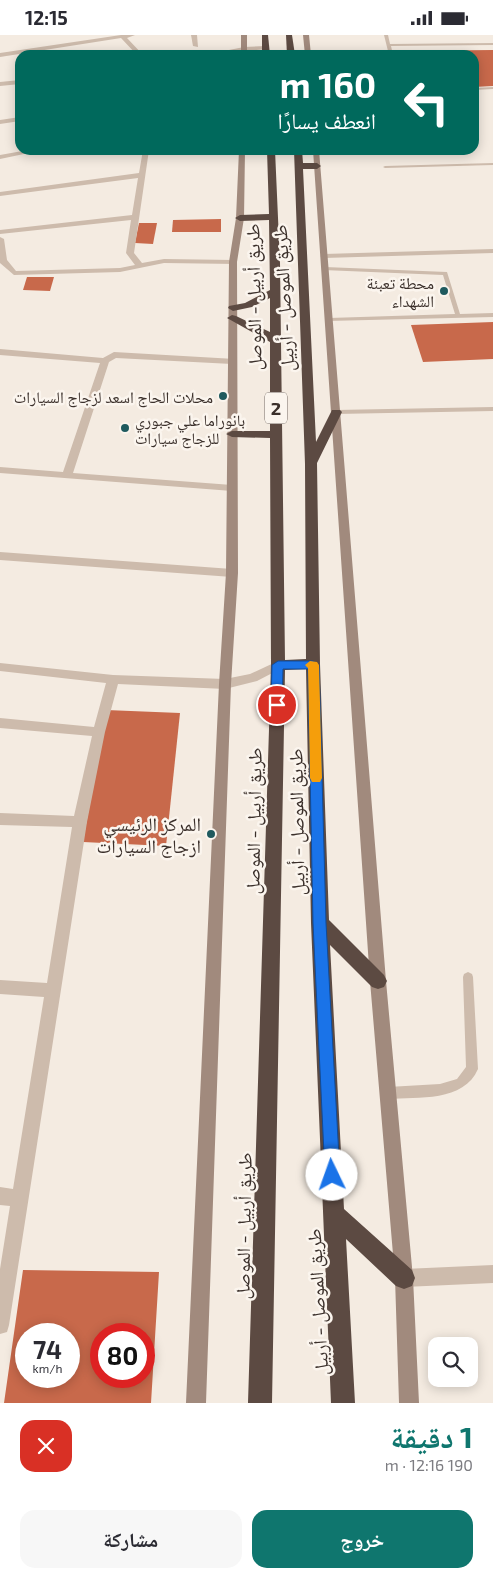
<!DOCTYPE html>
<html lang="ar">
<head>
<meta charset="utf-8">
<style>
	:root { --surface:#fff; --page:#f7f7f7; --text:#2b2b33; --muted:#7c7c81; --accent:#0f766e }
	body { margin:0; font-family:"Exo 2","Noto Naskh Arabic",sans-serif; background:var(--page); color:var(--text); direction:rtl; height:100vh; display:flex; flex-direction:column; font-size:19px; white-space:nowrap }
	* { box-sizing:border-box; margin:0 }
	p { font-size:16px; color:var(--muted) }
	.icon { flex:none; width:28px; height:28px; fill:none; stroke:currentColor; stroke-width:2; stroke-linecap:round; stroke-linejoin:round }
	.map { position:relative; height:1368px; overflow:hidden; direction:ltr }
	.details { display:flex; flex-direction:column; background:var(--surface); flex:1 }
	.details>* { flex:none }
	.banner { position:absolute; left:15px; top:15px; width:464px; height:105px; border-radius:15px; box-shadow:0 2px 12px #0003; direction:rtl; background:#00695c; color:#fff; overflow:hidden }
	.buttons { position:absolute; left:428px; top:1302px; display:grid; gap:10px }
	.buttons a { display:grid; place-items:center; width:50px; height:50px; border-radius:10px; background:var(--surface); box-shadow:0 2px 12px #0003; font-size:25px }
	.speed { position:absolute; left:15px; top:1288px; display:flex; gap:10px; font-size:25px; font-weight:700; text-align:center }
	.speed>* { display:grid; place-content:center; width:65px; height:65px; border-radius:50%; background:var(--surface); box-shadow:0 2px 12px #0003; line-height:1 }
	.speed small { font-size:12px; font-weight:400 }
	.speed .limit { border:8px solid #d22; background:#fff; color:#111 }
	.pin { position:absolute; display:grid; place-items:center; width:42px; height:42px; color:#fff; margin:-21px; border:2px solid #fff; border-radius:50%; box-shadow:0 1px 5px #0007 }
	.me { position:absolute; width:55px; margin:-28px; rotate:357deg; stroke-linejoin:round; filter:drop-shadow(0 0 4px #0008) }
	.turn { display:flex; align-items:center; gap:18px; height:105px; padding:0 20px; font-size:22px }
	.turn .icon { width:65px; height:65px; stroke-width:2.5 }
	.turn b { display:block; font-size:35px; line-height:42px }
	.round { display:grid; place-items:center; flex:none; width:52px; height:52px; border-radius:15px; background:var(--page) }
	.summary { display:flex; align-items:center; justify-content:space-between; height:85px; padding:0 20px }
	h1 { font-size:30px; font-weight:700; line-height:38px; color:var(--accent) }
	.primary-button { display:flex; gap:10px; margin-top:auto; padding:10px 20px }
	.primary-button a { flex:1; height:58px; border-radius:15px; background:var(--accent); color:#fff; font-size:20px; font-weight:700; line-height:58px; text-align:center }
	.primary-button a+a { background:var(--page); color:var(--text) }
	.status { display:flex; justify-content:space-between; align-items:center; height:35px; padding:0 25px; background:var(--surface); direction:ltr }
	.status svg { height:14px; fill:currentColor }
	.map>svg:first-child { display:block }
</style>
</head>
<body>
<div class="status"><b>12:15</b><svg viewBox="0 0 49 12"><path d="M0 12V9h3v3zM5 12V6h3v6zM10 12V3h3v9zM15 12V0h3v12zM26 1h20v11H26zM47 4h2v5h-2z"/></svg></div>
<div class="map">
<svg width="493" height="1368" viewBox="0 0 493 1368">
	<rect width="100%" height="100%" fill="#f4ebe1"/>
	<g fill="#c8694b" fill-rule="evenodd">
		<path d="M493,15V51L474,52V20H394L393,16Z"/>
		<path d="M221,184V197H172L173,185Z"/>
		<path d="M139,188H157L153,209L135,208Z"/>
		<path d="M27,242H54L50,256L23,255Z"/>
		<path d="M493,287V324L423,327L411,290Z"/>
		<path d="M106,675L180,678L166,811L83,807Z"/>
		<path d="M23,1235L159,1237L151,1368H4ZM26,1299H69V1341H26ZM101,1299H144V1341H101Z"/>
	</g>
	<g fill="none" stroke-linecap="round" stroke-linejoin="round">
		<g fill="#cdbbac" fill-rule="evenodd">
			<path d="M384,0H388L390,9L493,8V10L391,11L393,20H389Z"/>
			<path d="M493,52V54L474,55V53Z"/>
			<path d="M493,128V130L385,133L383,132L385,131Z"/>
			<path d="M325,232L447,237L460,279L493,278V282L327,286V284L329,283L455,279L443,240L323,235L322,234Z"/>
			<path d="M493,372V376L336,379L333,377L336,375Z"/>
			<path d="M468,937L472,939L473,942L478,1034C464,1067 418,1062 388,1064L384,1062L382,1058L384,1054L388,1052L440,1049L457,1044L466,1032L463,942L464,939Z"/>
		</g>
		<g fill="#cdbbac" fill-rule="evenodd">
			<path d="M121,0H135L127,3L143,20H137L121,3L0,22V18Z"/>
			<path d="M191,0H197L198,12L193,11Z"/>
			<path d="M265,11L267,14L204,20L244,12Z"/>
			<path d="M20,45V49L0,51V47Z"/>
			<path d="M20,82V86L0,89V85Z"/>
			<path d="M28,115H43L0,124V120Z"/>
			<path d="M143,115H149L134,218L142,228L164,224L233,225H236V229L164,228L120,237L14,240L0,228V202L4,204L7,225L16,236L120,233L135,230L126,218L131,185L0,199V195L132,180L138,143L0,161V157L139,138Z"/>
			<path d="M493,214V218L324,223L320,221L324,219Z"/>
			<path d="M0,314L103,323L114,317L235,324V328L232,329L116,323L109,327L73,438L232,450L237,453L232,456L0,438V432L63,437L100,328L0,320Z"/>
			<path d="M0,517L232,534L238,538L232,542L0,525Z"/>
			<path d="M278,626L282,627L284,630L282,633L257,646L225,654L118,649L105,697L87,787L9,1290L7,1297L0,1299V1234L10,1171L0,1170V1152L13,1154L44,962L0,959V945L47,948L72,792L0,790V778L74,781L92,701L0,693V683L94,692L106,648L0,636V628L113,640L225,644L250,639Z"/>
			<path d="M493,1230V1248L404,1252L398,1249L395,1243L398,1237L404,1234Z"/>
		</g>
		<g fill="#a18a7d" fill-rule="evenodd">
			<rect x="241" y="0" width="6" height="20"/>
			<path d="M303,0H309L311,20H305Z"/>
			<path d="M239,115H245L244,183L237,227L238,538L231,649L206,1368H186L219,649L226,538L229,227L236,183Z"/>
			<path d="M313,115H319L386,946L413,1243L419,1368H399L395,1243L370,946Z"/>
		</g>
		<g fill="#5c4a42" fill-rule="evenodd">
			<path d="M262,0H268L270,20H262Z"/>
			<path d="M286,0H292L295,20H287Z"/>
			<path d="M267,115H275L280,228L285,625L306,624L305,429L294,115H302L303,128H317L321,131L317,134H303L316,407L332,375H340L342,377L317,428L320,629L329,885L384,940L387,946L384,952L378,954L372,952L330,910L344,1174L412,1235L415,1243L412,1251L404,1254L396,1251L346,1204L355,1368H331L311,888L306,634L285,635L272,1368H248L271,630L270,403L232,402L226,399L232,396H270V307L227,283L232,280L236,281L270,297V263L252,272L233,276L228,273L229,271L245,268L270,255L269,185L240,186L235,183L240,180L269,179Z"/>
		</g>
	</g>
	<path fill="#1a73e8" stroke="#114b97" d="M278,626H313L319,630L326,888L340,1140L338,1145L332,1148L327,1145L325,1140L313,888L308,634H283L282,670L277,674L271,670L272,630Z"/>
	<path fill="#f59e0b" d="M310,626L317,627L319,630L322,743L320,747H312L310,743L308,633L305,630Z"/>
	<g fill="#1f5a5e" stroke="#fbf5ee" stroke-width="2">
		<circle cx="444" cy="256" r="5"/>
		<circle cx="223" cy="361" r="5"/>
		<circle cx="125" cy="393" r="5"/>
		<circle cx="211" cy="799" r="5"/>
	</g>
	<g text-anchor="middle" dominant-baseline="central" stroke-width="5" stroke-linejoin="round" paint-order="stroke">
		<g font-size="16" fill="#3b302b" stroke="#fbf5ee" text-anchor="end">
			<text x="434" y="247">محطة تعبئة<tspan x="434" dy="18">الشهداء</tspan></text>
			<text x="213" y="361">محلات الحاج اسعد لزجاج السيارات</text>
			<text x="135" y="384" text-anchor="start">بانوراما علي جبوري<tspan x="135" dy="18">للزجاج سيارات</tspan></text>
		</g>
		<rect fill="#fbf5ee" stroke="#756b66" stroke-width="1" x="265" y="357.5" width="22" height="31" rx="4"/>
		<g font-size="18" font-weight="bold" fill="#3b302b">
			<text x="276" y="373">2</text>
		</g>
		<g font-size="19" fill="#3b302b" stroke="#fbf5ee">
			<text transform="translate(253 262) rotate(-91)">طريق أربيل - الموصل</text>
			<text transform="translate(283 263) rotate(-93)">طريق الموصل - أربيل</text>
			<text transform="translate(253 786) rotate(-89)">طريق أربيل - الموصل</text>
			<text transform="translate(296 787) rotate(-91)">طريق الموصل - أربيل</text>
			<text transform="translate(243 1191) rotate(-89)">طريق أربيل - الموصل</text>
			<text transform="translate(317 1267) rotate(-93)">طريق الموصل - أربيل</text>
		</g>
		<g font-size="19" fill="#3b302b" stroke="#fbf5ee" text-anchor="end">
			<text x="201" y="788">المركز الرئيسي<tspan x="201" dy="22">ازجاج السيارات</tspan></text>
		</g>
	</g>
</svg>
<div class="buttons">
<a><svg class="icon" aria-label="search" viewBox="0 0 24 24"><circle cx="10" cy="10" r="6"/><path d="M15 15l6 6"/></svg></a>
</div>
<div class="speed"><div>74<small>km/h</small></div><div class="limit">80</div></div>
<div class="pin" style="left:277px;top:670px;background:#d93025"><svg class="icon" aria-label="arrive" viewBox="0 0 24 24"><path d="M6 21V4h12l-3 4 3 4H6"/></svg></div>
<svg class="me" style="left:332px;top:1140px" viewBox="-20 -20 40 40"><circle r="19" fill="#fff"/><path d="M0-13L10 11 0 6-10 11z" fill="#1a73e8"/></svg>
<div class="banner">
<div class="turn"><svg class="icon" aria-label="left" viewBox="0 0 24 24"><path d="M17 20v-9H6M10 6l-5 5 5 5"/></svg><div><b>160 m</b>انعطف يسارًا</div></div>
</div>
</div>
<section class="details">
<div class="summary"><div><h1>1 دقيقة</h1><p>190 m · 12:16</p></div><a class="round" style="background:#d93025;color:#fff"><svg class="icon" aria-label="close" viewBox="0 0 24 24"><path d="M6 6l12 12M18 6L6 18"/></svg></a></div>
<div class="primary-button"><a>خروج</a><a>مشاركة</a></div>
</section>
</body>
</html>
